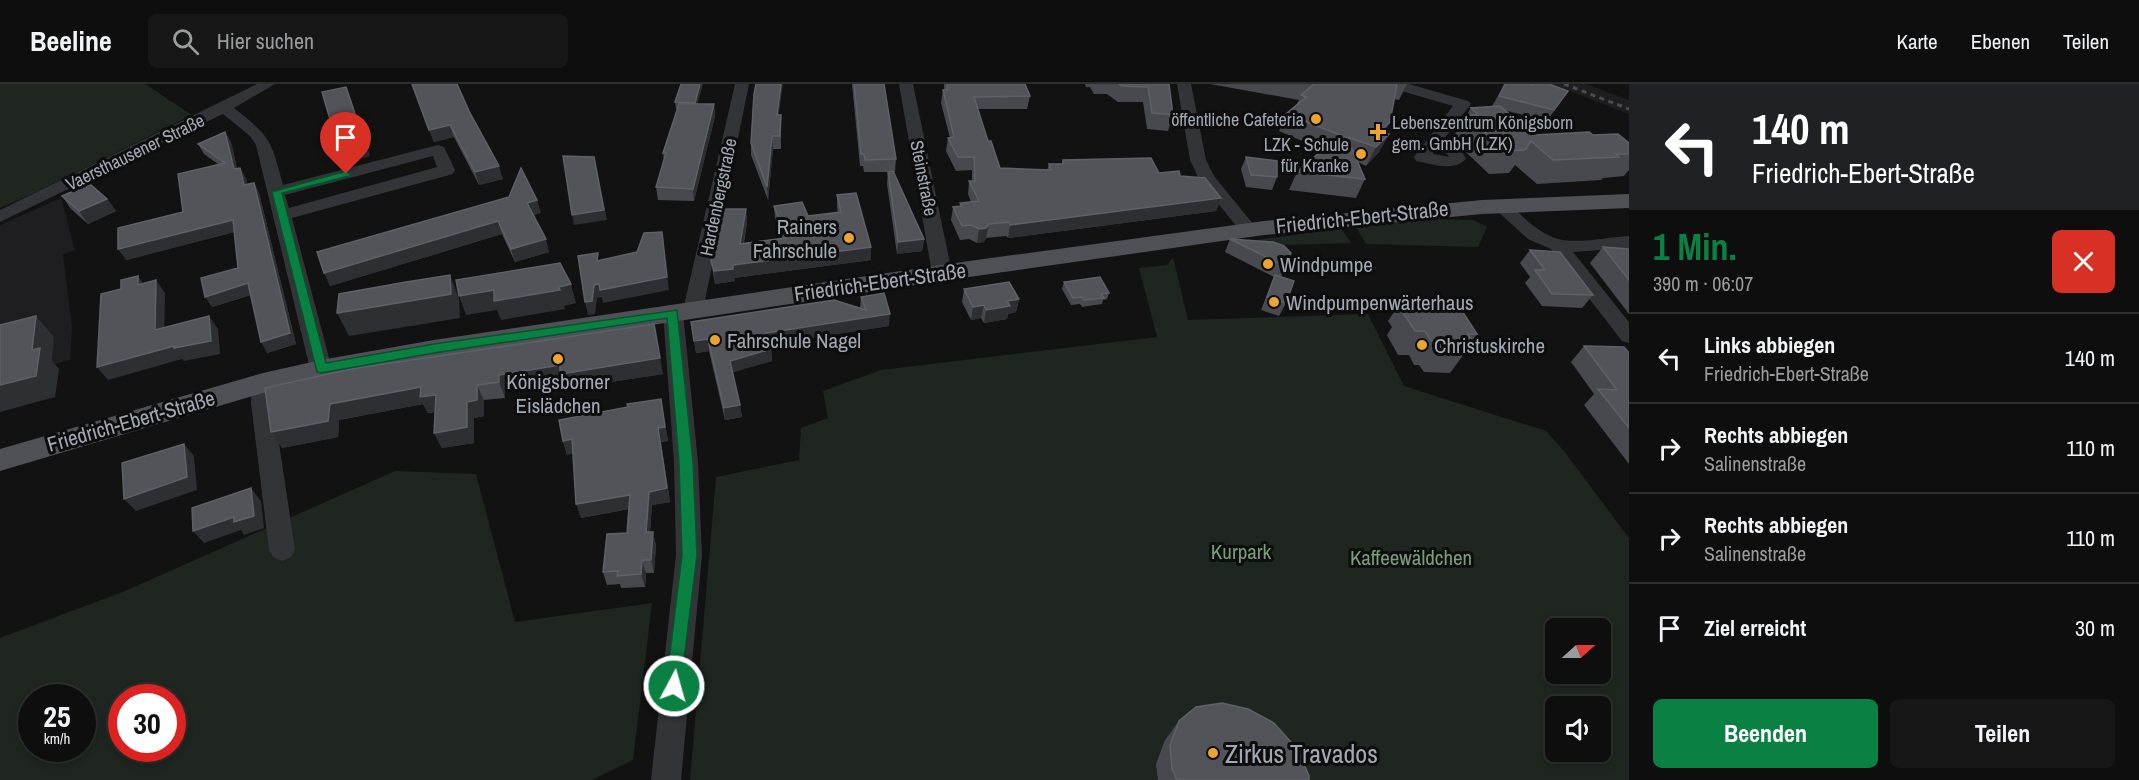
<!DOCTYPE html>
<html lang="de">
<head>
<meta charset="utf-8">
<style>
	:root { --surface:#0e0e0e; --page:#171717; --text:#f1f3f6; --muted:#9b9c9e; --line:#2e2e2e; --accent:#0b8043 }
	body { margin:0; font-family:"Archivo Narrow",sans-serif; background:var(--page); color:var(--text); height:100vh; display:flex; flex-direction:column; font-size:22px; white-space:nowrap }
	* { box-sizing:border-box; margin:0 }
	p { font-size:20px; color:var(--muted) }
	.icon { flex:none; width:33px; height:33px; fill:none; stroke:currentColor; stroke-width:2; stroke-linecap:round; stroke-linejoin:round }
	.map { position:relative; flex:1; overflow:hidden }
	.details { display:flex; flex-direction:column; background:var(--surface); width:510px }
	.details>* { flex:none }
	.banner { background:#202124; color:#fff; overflow:hidden }
	.needle { width:39px; rotate:69deg }
	.tools { position:absolute; left:1545px; top:534px; display:grid; gap:12px }
	.tools a { display:grid; place-items:center; width:66px; height:66px; border-radius:9px; background:var(--surface); box-shadow:0 3px 9px #0003,0 0 0 2px var(--line); font-size:30px }
	.speed { position:absolute; left:18px; top:600px; display:flex; gap:12px; font-size:30px; font-weight:700; text-align:center }
	.speed>* { display:grid; place-content:center; width:78px; height:78px; border-radius:50%; background:var(--surface); box-shadow:0 3px 9px #0003,0 0 0 2px var(--line); line-height:1 }
	.speed small { font-size:15px; font-weight:400 }
	.speed .limit { border:9px solid #d22; background:#fff; color:#111 }
	.pin { position:absolute; display:grid; place-items:center; width:51px; height:51px; color:#fff; margin:-62px -26px; border-radius:50% 50% 50% 0; rotate:-45deg; box-shadow:0 0 6px #0007 }
	.pin .icon { rotate:45deg }
	.me { position:absolute; width:66px; margin:-33px; rotate:6deg; stroke-linejoin:round; filter:drop-shadow(0 0 4px #0008) }
	.turn { display:flex; align-items:center; gap:21px; height:126px; padding:0 24px; font-size:27px }
	.turn .icon { width:78px; height:78px; stroke-width:2.5 }
	.turn b { display:block; font-size:42px; line-height:51px }
	.round { display:grid; place-items:center; flex:none; width:63px; height:63px; border-radius:9px; background:var(--page) }
	.head { display:flex; align-items:center; justify-content:space-between; height:102px; padding:0 24px }
	h1 { font-size:36px; font-weight:700; line-height:45px; color:var(--accent) }
	.button { display:flex; gap:12px; margin-top:auto; padding:12px 24px }
	.button a { flex:1; height:69px; border-radius:9px; background:var(--accent); color:#fff; font-size:24px; font-weight:700; line-height:69px; text-align:center }
	.button a+a { background:var(--page); color:var(--text) }
	ul { padding:0; list-style:none }
	li { display:flex; align-items:center; gap:18px; height:90px; padding:0 24px; border-top:2px solid var(--line) }
	li div { flex:1 }
	li b { display:block; font-size:22px }
	li em { font-style:normal }
	header { display:flex; align-items:center; gap:36px; box-sizing:border-box; height:84px; padding:0 30px; background:var(--surface); border-bottom:2px solid var(--line) }
	header strong { font-size:28px }
	nav { display:flex; gap:33px; margin-inline-start:auto; font-size:21px }
	.search { width:420px; height:54px; background:var(--page); display:flex; align-items:center; gap:15px; box-sizing:border-box; padding:0 21px; border-radius:9px; color:var(--muted); font-size:22px }
	main { display:flex; flex:1; min-height:0 }
	.map>svg:first-child { display:block }
</style>
</head>
<body>
<header>
<strong>Beeline</strong>
<div class="search"><svg class="icon" aria-label="search" viewBox="0 0 24 24"><circle cx="10" cy="10" r="6"/><path d="M15 15l6 6"/></svg>Hier suchen</div>
<nav><a>Karte</a><a>Ebenen</a><a>Teilen</a></nav>
</header>
<main>
<div class="map">
<svg width="1629" height="696" viewBox="0 0 1629 696">
	<rect width="100%" height="100%" fill="#121213"/>
	<g fill="#1e1e20">
		<path d="M1551,0H1586L1629,16V30Z"/>
		<path d="M61,114L75,166L63,170L72,244L70,276L0,294V141Z"/>
	</g>
	<g fill="#1e261f" fill-rule="evenodd">
		<path d="M0,0H145L192,31L30,111L0,124Z"/>
		<path d="M1430,135L1473,136L1487,143L1478,163L1366,160L1356,143Z"/>
		<path d="M1341,144L1351,159L1252,162L1250,157Z"/>
		<path d="M1173,173L1188,236L1368,230L1404,302L1546,347L1564,367L1629,454V696H690L716,393L799,376L801,344L828,334L823,307L881,286L1157,253L1139,184L1167,181ZM1556,544H1600V590H1556ZM1556,622H1600V668H1556Z"/>
		<path d="M395,387L476,390L515,538L652,519L633,676L592,696H0V554L125,507ZM32,614H82V664H32ZM122,614H172V664H122Z"/>
	</g>
	<g fill="none" stroke-linecap="round" stroke-linejoin="round">
		<g fill="#333438" fill-rule="evenodd">
			<path d="M257,0H275L234,24C271,53 271,56 283,101L438,61L444,63L455,86L453,90L292,134L332,285L328,290L321,292L314,290L310,285L256,61L250,52L223,30L0,138V126ZM433,72L437,83L289,124L285,111Z"/>
			<path d="M735,0H749L703,226L700,231L693,233L686,231L683,226Z"/>
			<path d="M899,0H913L952,189L949,193H935L932,189Z"/>
			<path d="M1177,0H1191L1206,76L1214,92L1257,145L1254,149H1242L1200,97L1190,76Z"/>
			<path d="M1386,0H1409L1468,17L1471,20L1443,56L1460,64L1466,75C1454,88 1431,80 1416,77L1414,73L1453,22L1388,3ZM1436,65L1447,70L1449,73L1433,70Z"/>
			<path d="M1501,116L1507,117C1521,131 1536,147 1555,154C1573,161 1609,153 1629,152V164L1573,168L1629,238V259L1622,257L1551,165L1528,155L1495,125L1492,121L1495,117Z"/>
			<path d="M673,222L680,224L683,229L698,378L702,471L681,696H651L676,471L674,378L663,229L666,224Z"/>
			<path d="M263,291L271,294L274,299L273,319L295,466L291,473L282,477L273,473L269,466L251,319L252,299L255,294Z"/>
		</g>
		<path fill="#4f5157" fill-rule="evenodd" d="M1629,110V124L1482,130L1264,151L969,193L434,274L321,294L263,309L0,387V365L263,289L321,276L434,256L969,177L1264,137L1482,116Z"/>
		<path stroke="#4a4c51" stroke-width="3" stroke-dasharray="5 4.5" stroke-linecap="butt" d="M1564,0L1629,25"/>
	</g>
	<g fill="#48494e">
		<path d="M412,0L469,27L503,95L479,101L454,53L434,58Z"/>
		<path d="M681,0L697,20H714L715,32L694,117L658,116L656,103L664,77L663,69L678,25H676L675,18Z"/>
		<path d="M852,0H884L896,75L895,88H893L924,155L922,167L897,170L887,100L888,88H891H864L863,82H860Z"/>
		<path d="M944,0H1025L1030,12L1027,25H978L988,57L1000,84L1047,86L1049,80H1062L1063,76L1180,92L1221,114L1216,127L1008,154L1006,152L986,154L984,158L977,159L969,155L960,156L951,136L953,123L960,122V119L971,118L968,110L969,97H972V86L956,87L946,67L948,54H950L941,19L943,6H944Z"/>
		<path d="M1085,0H1169L1173,31L1168,47L1147,45L1143,18H1118L1107,10H1094L1090,3H1086Z"/>
		<path d="M1210,0H1407L1399,16L1394,15L1385,48L1389,50L1379,68L1366,82L1358,78L1365,95L1356,114L1289,106L1297,88L1323,66L1279,47L1286,30L1296,21L1299,16Z"/>
		<path d="M1505,0L1533,1L1568,7L1547,37L1504,26L1535,51H1593L1629,59V86L1624,92L1603,94L1601,96L1537,100L1515,81L1509,89L1489,90L1452,55L1471,24L1492,22Z"/>
		<path d="M779,31H781V65H773L768,116L751,71V59Z"/>
		<path d="M225,48L231,58L237,85L246,94L247,100L254,99L259,109L296,260L267,269L251,211L212,223L238,184L234,148L126,176L183,128L218,80L204,70L198,60Z"/>
		<path d="M1246,73L1277,93L1272,106L1246,103L1241,85Z"/>
		<path d="M837,111L871,176L734,194L735,197L715,200L711,177L746,125L747,138L744,159L782,154L775,135L774,122L808,132L838,129L837,123Z"/>
		<path d="M62,112L107,115L116,127L88,140L71,125Z"/>
		<path d="M541,129L533,131L549,168L515,178L502,150L330,202L317,168Z"/>
		<path d="M1230,155L1286,183L1281,193L1286,219L1279,232L1261,226L1274,193L1225,168Z"/>
		<path d="M1603,163L1629,165V230L1590,179Z"/>
		<path d="M1530,166L1593,211L1582,224L1542,222L1525,199L1530,193L1520,179Z"/>
		<path d="M1064,198L1109,209L1107,215L1103,216L1102,220L1082,223L1080,220L1071,221L1062,205Z"/>
		<path d="M964,205L1019,215L1016,228L1008,230L1007,235L984,239L981,234L971,236L962,218Z"/>
		<path d="M861,213L889,242L770,260L771,265L772,277L732,288L742,333L725,336L709,267L696,269L691,238L860,224Z"/>
		<path d="M1404,213L1477,250L1472,257L1473,258L1450,289L1424,288L1419,281H1414L1409,271H1398L1387,251L1392,243L1388,237Z"/>
		<path d="M1584,262L1629,269V380L1584,321L1594,310L1571,278Z"/>
		<path d="M663,290L565,305L563,297L505,307V314L484,316V332L474,334V359L442,364L434,349L435,328L428,329L423,320L339,336L338,353L282,364L265,304Z"/>
		<path d="M661,315L668,357L661,358L670,418L652,421L650,448L656,461L654,489H646L645,503L621,504L620,500L607,501L603,488L627,449L629,425L581,434L573,369L567,371L563,357L628,323Z"/>
		<path d="M1179,637L1309,696H1158L1156,680L1165,656Z"/>
	</g>
	<g fill="#2e2f32">
		<path d="M700,0H703L696,25L695,19Z"/>
		<path d="M781,0H783L777,43V31Z"/>
		<path d="M346,3L351,15L370,72L344,79L339,66Z"/>
		<path d="M714,20L715,32L694,117L693,105Z"/>
		<path d="M1390,38L1381,56V47Z"/>
		<path d="M450,41L454,53L434,58L429,46Z"/>
		<path d="M225,48L231,58L240,96L234,85Z"/>
		<path d="M1389,50L1379,68L1366,82L1376,63Z"/>
		<path d="M772,52L773,65L768,116L767,103Z"/>
		<path d="M499,82L503,95L479,101L475,88Z"/>
		<path d="M596,83L607,136L574,141L572,131Z"/>
		<path d="M240,84L246,94L250,111L244,101Z"/>
		<path d="M254,99L259,109L296,260L267,269L261,258Z"/>
		<path d="M1221,114L1216,127L1008,154L1010,141Z"/>
		<path d="M107,115L116,127L88,140L79,127Z"/>
		<path d="M537,116L541,129L531,132L527,119Z"/>
		<path d="M746,125L747,138L741,172L740,160Z"/>
		<path d="M233,136L239,147L126,176L118,165Z"/>
		<path d="M498,137L502,150L330,202L324,189Z"/>
		<path d="M989,140L986,154L984,158L977,159L979,145Z"/>
		<path d="M662,148L669,206L603,219L602,213L597,214L595,230L588,231L585,218L594,201Z"/>
		<path d="M546,155L549,168L515,178L511,165Z"/>
		<path d="M924,155L922,167L897,170L898,158Z"/>
		<path d="M871,163V176L734,194L735,197L715,200L714,187L733,181Z"/>
		<path d="M450,191L459,215L460,234L349,252L337,229Z"/>
		<path d="M138,192L147,205L138,201Z"/>
		<path d="M156,196L165,209L164,259L155,246Z"/>
		<path d="M248,199L254,210L212,223L205,213Z"/>
		<path d="M571,200L576,219L564,222L565,225L501,236L497,226L466,231L459,212L494,206L559,203Z"/>
		<path d="M1019,215L1016,228L1008,230L1007,235L984,239L986,226L1007,217Z"/>
		<path d="M984,221L981,234L971,236L973,223Z"/>
		<path d="M890,230L889,242L767,261L766,249Z"/>
		<path d="M36,232L54,253L52,277L59,285L55,313L0,328V301L32,266Z"/>
		<path d="M209,232L218,245L220,270L184,277L182,275L108,296L97,283Z"/>
		<path d="M654,240L663,290L565,305L563,297L505,307V314L499,298V291Z"/>
		<path d="M708,255L709,267L696,269L694,257Z"/>
		<path d="M771,265L772,277L731,289L730,277Z"/>
		<path d="M477,301L484,316V332L474,334V359L442,364L434,349L467,318Z"/>
		<path d="M421,303L436,311L443,326L428,329L423,320L339,336L338,353L282,364L271,348L330,320Z"/>
		<path d="M661,315L668,357L661,358L670,418L652,421L649,461L646,448L649,408L658,344Z"/>
		<path d="M740,321L742,333L725,336L724,324Z"/>
		<path d="M572,355L576,368L567,371L563,357Z"/>
		<path d="M184,360L194,372L197,406L136,427L124,415Z"/>
		<path d="M251,404L261,417L264,444L244,451L241,446L204,459L193,447Z"/>
		<path d="M630,411L634,424L581,434L576,420Z"/>
		<path d="M653,448L656,461L654,489L651,476Z"/>
		<path d="M642,476L646,489L645,503L641,490Z"/>
	</g>
	<g fill="#525459" stroke="#5e6167" stroke-width="1.5">
		<path d="M412,0H457L469,27L499,82L475,88L450,41L429,46Z"/>
		<path d="M681,0H700L695,19L675,18Z"/>
		<path d="M756,0H781L777,31H781L780,52H772L767,103L751,59L754,10Z"/>
		<path d="M854,0H884L896,75L865,76L864,70H861Z"/>
		<path d="M947,0H1025L1030,12L974,13L988,57H991L1000,84L1051,86L1049,80H1063V76L1151,74L1159,89L1179,87L1180,92L1205,94L1221,114L1010,141L1009,138L989,140L986,144L979,145L972,141L962,142L953,123L962,122L960,119L979,117L969,97H975L974,73H958L948,54L954,53L943,6H947Z"/>
		<path d="M1119,0H1169L1173,31L1152,29L1148,3L1122,2Z"/>
		<path d="M1314,0H1397L1390,38L1381,47L1389,50L1376,63L1347,53L1365,95L1297,88L1340,51L1286,30L1306,13L1301,11Z"/>
		<path d="M1505,0H1528L1533,1L1535,0H1549L1568,7L1554,26L1499,12Z"/>
		<path d="M346,3L365,60L339,66L322,8Z"/>
		<path d="M679,20H714L693,105L656,103L666,69H663Z"/>
		<path d="M1500,22L1535,51L1589,48L1593,51L1618,50L1629,59V70H1616L1619,73L1553,76L1531,57L1525,66L1504,67L1466,31H1478L1471,24Z"/>
		<path d="M225,48L234,85L240,84L244,101L254,99L290,249L261,258L248,199L205,213L201,194L238,184L233,136L118,165V144L183,128L178,90L225,79L198,60Z"/>
		<path d="M563,72L594,73L604,126L572,131Z"/>
		<path d="M1246,73L1277,77V93L1251,91Z"/>
		<path d="M521,84L537,116L527,119L546,155L511,165L498,137L324,189L317,168L509,113Z"/>
		<path d="M893,87L924,155L898,158L888,88Z"/>
		<path d="M90,100L107,115L79,127L62,112Z"/>
		<path d="M856,109L871,163L733,181V185L714,187L711,177L724,125H746L740,160L786,154L774,122L802,118L808,132L841,128L837,111Z"/>
		<path d="M662,148L667,193L600,206L599,200L594,201L592,217L585,218L578,172L598,169L597,177L637,168L644,149Z"/>
		<path d="M1230,155L1273,158L1284,162L1291,169L1286,183Z"/>
		<path d="M1603,163L1629,165V196Z"/>
		<path d="M1530,166L1560,168L1593,211L1552,210L1535,186H1545Z"/>
		<path d="M560,179L571,200L559,203L560,206L494,217V206L459,212L456,196Z"/>
		<path d="M450,191L451,210L337,229L339,210L406,198Z"/>
		<path d="M1275,191L1294,197L1286,219L1267,213Z"/>
		<path d="M138,192V201L156,196L155,246L209,232L211,257L174,264V262L97,283L101,210L121,205V196Z"/>
		<path d="M1100,193L1109,209L1101,210L1104,214L1084,216L1082,213L1073,214L1064,198Z"/>
		<path d="M1009,198L1019,215L1007,217L1010,222L986,226L984,221L973,223L964,205Z"/>
		<path d="M884,209L890,230L766,249L771,265L730,277L740,321L724,324L708,255L694,257L691,238L834,216L866,226L861,213Z"/>
		<path d="M1404,213L1455,216L1477,250H1468L1473,258H1464L1468,265L1441,264L1437,257H1431L1425,247H1415L1402,227H1412Z"/>
		<path d="M36,232L32,266L40,264L36,292L0,301V241Z"/>
		<path d="M654,240L660,274L560,290V281L499,291V298L477,301V316L467,318V343L434,349L436,311L420,313L421,303L330,320L328,337L271,348L265,304L351,285Z"/>
		<path d="M1584,262L1624,263L1629,269V344L1598,305L1617,306Z"/>
		<path d="M661,315L665,343L658,344L667,404L649,408L646,448H653L651,476H642L641,490L617,492L618,487L603,488L607,450L627,449L630,411L576,420L572,355L563,357L559,336L628,323L627,320Z"/>
		<path d="M184,360L187,393L124,415L122,379Z"/>
		<path d="M251,404L254,432L234,438V433L193,447L192,424Z"/>
		<path d="M1222,619L1248,625L1274,639L1298,666L1309,692V696H1177L1172,685L1170,661L1179,637L1196,623Z"/>
	</g>
	<path fill="#0b8043" stroke="#07532c" stroke-width="1.5" d="M346,87L351,90L349,92L282,109L326,279L434,260L677,226L693,378L697,471L680,607L674,609L668,607L666,602L682,471L679,378L667,234L434,269L321,289L317,288L272,108Z"/>
	<g fill="#eda430" stroke="#0d0d0e" stroke-width="2">
		<circle cx="1316" cy="35" r="6"/>
		<path d="M1375 39h6v6h6v6h-6v6h-6v-6h-6v-6h6z"/>
		<circle cx="1361" cy="70" r="6"/>
		<circle cx="849" cy="154" r="6"/>
		<circle cx="1268" cy="180" r="6"/>
		<circle cx="1274" cy="218" r="6"/>
		<circle cx="715" cy="256" r="6"/>
		<circle cx="1422" cy="261" r="6"/>
		<circle cx="558" cy="275" r="6"/>
		<circle cx="1213" cy="669" r="6"/>
	</g>
	<g text-anchor="middle" dominant-baseline="central" stroke-width="6" stroke-linejoin="round" paint-order="stroke">
		<g font-size="18" fill="#a3a9b4" stroke="#0d0d0e" text-anchor="end">
			<text x="1304" y="35">öffentliche Cafeteria</text>
			<text x="1392" y="38" text-anchor="start">Lebenszentrum Königsborn<tspan x="1392" dy="21">gem. GmbH (LZK)</tspan></text>
			<text x="1349" y="60">LZK - Schule<tspan x="1349" dy="21">für Kranke</tspan></text>
		</g>
		<g font-size="18" fill="#a3a9b4" stroke="#0d0d0e">
			<text transform="translate(135 68) rotate(-26)">Vaersthausener Straße</text>
			<text transform="translate(924 94) rotate(79)">Steinstraße</text>
			<text transform="translate(718 113) rotate(-78)">Hardenbergstraße</text>
		</g>
		<g font-size="21" fill="#a3a9b4" stroke="#0d0d0e">
			<text transform="translate(1362 133) rotate(-6)">Friedrich-Ebert-Straße</text>
			<text transform="translate(880 198) rotate(-8)">Friedrich-Ebert-Straße</text>
			<text transform="translate(131 337) rotate(-16)">Friedrich-Ebert-Straße</text>
		</g>
		<g font-size="21" fill="#a3a9b4" stroke="#0d0d0e" text-anchor="start">
			<text x="837" y="142" text-anchor="end">Rainers<tspan x="837" dy="24">Fahrschule</tspan></text>
			<text x="1280" y="180">Windpumpe</text>
			<text x="1286" y="218">Windpumpenwärterhaus</text>
			<text x="727" y="256">Fahrschule Nagel</text>
			<text x="1434" y="261">Christuskirche</text>
			<text x="558" y="297" text-anchor="middle">Königsborner<tspan x="558" dy="24">Eislädchen</tspan></text>
		</g>
		<g font-size="21" fill="#7a9e7b" stroke="#0d0d0e">
			<text x="1241" y="467">Kurpark</text>
			<text x="1411" y="473">Kaffeewäldchen</text>
		</g>
		<g font-size="26" fill="#a3a9b4" stroke="#0d0d0e" text-anchor="start">
			<text x="1225" y="669">Zirkus Travados</text>
		</g>
	</g>
</svg>
<div class="tools">
<a><svg class="needle" viewBox="-14 -14 28 28"><path d="M0-13l5 13h-10z" fill="#e53935"/><path d="M0 13l5-13h-10z" fill="#9b9c9e"/></svg></a>
<a><svg class="icon" aria-label="sound" viewBox="0 0 24 24"><path d="M4 9h4l5-4v14l-5-4H4zM17 9q2 3 0 6"/></svg></a>
</div>
<div class="speed"><div>25<small>km/h</small></div><div class="limit">30</div></div>
<div class="pin" style="left:346px;top:90px;background:#d93025"><svg class="icon" aria-label="arrive" viewBox="0 0 24 24"><path d="M6 21V4h12l-3 4 3 4H6"/></svg></div>
<svg class="me" style="left:674px;top:602px" viewBox="-20 -20 40 40"><circle r="17" fill="#0b8043" stroke="#fff" stroke-width="3"/><path d="M0-11L8 9 0 5-8 9z" fill="#fff"/></svg>
</div>
<section class="details">
<div class="banner">
<div class="turn"><svg class="icon" aria-label="left" viewBox="0 0 24 24"><path d="M17 20v-9H6M10 6l-5 5 5 5"/></svg><div><b>140 m</b>Friedrich-Ebert-Straße</div></div>
</div>
<div class="head"><div><h1>1 Min.</h1><p>390 m · 06:07</p></div><a class="round" style="background:#d93025;color:#fff"><svg class="icon" aria-label="close" viewBox="0 0 24 24"><path d="M6 6l12 12M18 6L6 18"/></svg></a></div>
<ul>
<li><svg class="icon" aria-label="left" viewBox="0 0 24 24"><path d="M17 20v-9H6M10 6l-5 5 5 5"/></svg><div><b>Links abbiegen</b><p>Friedrich-Ebert-Straße</p></div><em>140 m</em></li>
<li><svg class="icon" aria-label="right" viewBox="0 0 24 24"><path d="M7 20v-9h11M14 6l5 5-5 5"/></svg><div><b>Rechts abbiegen</b><p>Salinenstraße</p></div><em>110 m</em></li>
<li><svg class="icon" aria-label="right" viewBox="0 0 24 24"><path d="M7 20v-9h11M14 6l5 5-5 5"/></svg><div><b>Rechts abbiegen</b><p>Salinenstraße</p></div><em>110 m</em></li>
<li><svg class="icon" aria-label="arrive" viewBox="0 0 24 24"><path d="M6 21V4h12l-3 4 3 4H6"/></svg><div><b>Ziel erreicht</b></div><em>30 m</em></li>
</ul>
<div class="button"><a>Beenden</a><a>Teilen</a></div>
</section>
</main>
</body>
</html>
